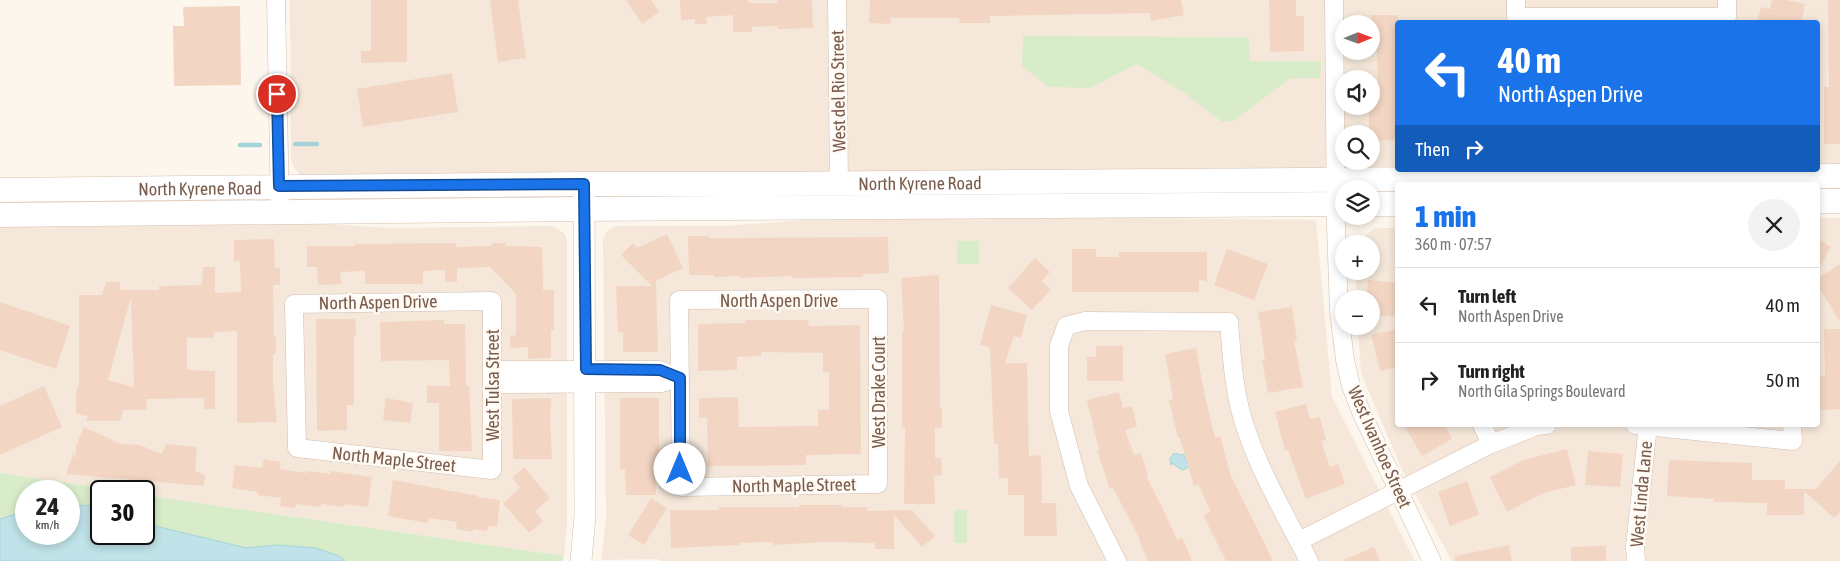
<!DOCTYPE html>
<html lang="en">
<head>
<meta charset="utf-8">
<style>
	:root { --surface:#fff; --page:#f2f2f2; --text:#222; --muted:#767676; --line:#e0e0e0; --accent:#1a73e8 }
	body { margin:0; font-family:"Asap Condensed",sans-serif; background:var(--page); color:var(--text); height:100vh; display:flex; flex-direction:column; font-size:19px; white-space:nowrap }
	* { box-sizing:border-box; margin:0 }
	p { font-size:16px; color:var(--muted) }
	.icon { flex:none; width:28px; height:28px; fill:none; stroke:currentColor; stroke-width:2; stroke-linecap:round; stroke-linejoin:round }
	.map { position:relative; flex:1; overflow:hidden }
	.sheet { position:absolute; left:1395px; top:182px; width:425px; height:245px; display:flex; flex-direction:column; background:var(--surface); border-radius:5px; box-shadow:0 2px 8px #0003 }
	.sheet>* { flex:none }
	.hud { position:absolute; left:1395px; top:20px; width:425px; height:152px; border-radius:5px; box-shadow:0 2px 8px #0003; background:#1a73e8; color:#fff; overflow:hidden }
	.needle { width:32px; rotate:89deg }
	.controls { position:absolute; left:1335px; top:15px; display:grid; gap:10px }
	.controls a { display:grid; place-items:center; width:45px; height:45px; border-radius:50%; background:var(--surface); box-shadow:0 2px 8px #0003; font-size:25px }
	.speed { position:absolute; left:15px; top:480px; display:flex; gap:10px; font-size:25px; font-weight:700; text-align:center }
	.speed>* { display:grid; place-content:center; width:65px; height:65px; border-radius:50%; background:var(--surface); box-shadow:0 2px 8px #0003; line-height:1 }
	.speed small { font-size:12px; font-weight:400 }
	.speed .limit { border:2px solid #111; border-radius:8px; background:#fff; color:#111 }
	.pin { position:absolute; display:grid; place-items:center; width:42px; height:42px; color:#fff; margin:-21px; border:2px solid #fff; border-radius:50%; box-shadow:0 1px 5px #0007 }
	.me { position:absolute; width:55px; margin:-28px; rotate:0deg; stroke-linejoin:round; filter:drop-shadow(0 0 4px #0008) }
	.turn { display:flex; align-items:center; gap:18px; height:105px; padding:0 20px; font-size:22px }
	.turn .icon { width:65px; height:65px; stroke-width:2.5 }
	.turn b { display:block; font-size:35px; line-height:42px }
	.then { display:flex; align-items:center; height:48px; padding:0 20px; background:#0003; gap:10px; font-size:19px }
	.round { display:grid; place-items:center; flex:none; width:52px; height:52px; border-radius:26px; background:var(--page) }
	.overview { display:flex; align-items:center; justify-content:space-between; height:85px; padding:0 20px }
	h1 { font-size:30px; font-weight:800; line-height:38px; color:var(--accent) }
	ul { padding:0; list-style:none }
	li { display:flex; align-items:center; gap:15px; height:75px; padding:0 20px; border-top:1px solid var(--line) }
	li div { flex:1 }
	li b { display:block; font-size:19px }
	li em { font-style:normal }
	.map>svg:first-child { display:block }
</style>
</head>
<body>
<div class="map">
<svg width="1840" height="561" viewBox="0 0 1840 561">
	<rect width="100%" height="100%" fill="#fdf6ec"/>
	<g fill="#f5e8da" fill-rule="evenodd">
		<path d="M290,0H1840V164H1818V22H1398L1397,169L306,178L299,174L295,169L292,163L291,156ZM1344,24H1371V51H1344ZM1344,79H1371V106H1344ZM1344,134H1371V161H1344Z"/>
		<path d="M946,216L1316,220L1332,397L1415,561H661L657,559L601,560L606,520L603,239L607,231L617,226H724L832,218Z"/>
		<path d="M1818,218H1840V561H1452L1403,472L1361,373L1358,326H1371V299H1357L1356,271H1371V244H1357L1374,228H1397L1398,425H1818Z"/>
		<path d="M285,221L389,228L547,226L555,227L565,234L567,240V527L564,556L144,495V491H122L0,473V224Z"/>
	</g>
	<g fill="#d8ecc9" fill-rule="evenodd">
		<path d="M1023,36L1249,37L1250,61H1321L1320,78H1291L1233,121L1222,122L1183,92L1137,64L1090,88L1048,87L1022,66Z"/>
		<rect x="957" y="241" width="22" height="23"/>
		<path d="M0,473L122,491H101V534H144V495L564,556L562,561H0ZM26,491H69V534H26Z"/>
		<rect x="954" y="510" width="13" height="33"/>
	</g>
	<g fill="#bfe3e8" stroke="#a5d3da">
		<path d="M1173,454H1179L1181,456L1182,454L1186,455L1184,459L1188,461L1189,465L1187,468L1182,470L1172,463L1171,465L1170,459Z"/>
		<path d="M69,504L101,507V534H144V521L155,526L247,548L277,545L316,548L339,556L345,561H0V519L26,511V534H69Z"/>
	</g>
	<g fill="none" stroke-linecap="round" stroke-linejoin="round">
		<g stroke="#a5d3da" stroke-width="4.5">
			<path d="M295,144H317"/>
			<path d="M240,145H260"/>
		</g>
	</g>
	<g fill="#f3d5c3" fill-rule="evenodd">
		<path d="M371,0H407V62L361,63V51H371Z"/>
		<path d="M490,0H518L526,58L498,62Z"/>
		<path d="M626,0H651L659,12L642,24Z"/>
		<path d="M680,0H748V3H777V0H812L813,28L778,29V26L752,27V32H733V15L706,17L707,24H695V19L681,20Z"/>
		<path d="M870,0H1181L1184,15L1151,21L1150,13L990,16V23H960L959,18H891V24L869,23Z"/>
		<path d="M1269,0H1296V16H1304V51L1270,52Z"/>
		<path d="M1772,0H1786L1805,4L1801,22H1757L1761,7L1770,9Z"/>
		<path d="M1828,0H1840V144H1824V87H1829Z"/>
		<path d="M240,6L241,85L174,86L173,26H184L183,7Z"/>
		<path d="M1371,15H1398V140L1371,141V134H1369V106H1371V83H1378L1377,51H1371Z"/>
		<path d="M452,73L458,112L363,127L357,89Z"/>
		<path d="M667,234L683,268L656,281L658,352H623V332L618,333L616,286H652L621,255L633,243L637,248Z"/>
		<path d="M688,236H709V238L888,237L889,273L863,274V277L792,278V276L740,278V276L714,277V275H689Z"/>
		<path d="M274,239L275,268H280V285H273L274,337H276V354H273V384L277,422L237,423V331L214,332V338H187V370L215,371V409H204V398L146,399L147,410H123L120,421H86L88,415L85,416L76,413V394L79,384V295H102L106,282H120V290H159V286L202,285L203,267H215V293L241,292L240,261L234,262V240ZM131,297L134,387L108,380Z"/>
		<path d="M1818,239L1831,247L1818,270Z"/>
		<path d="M456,243V247L492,246V243H506V246L542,247L543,290H554V330H551V358L528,359V347L510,348V336L516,335V294L490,267L457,268V282H445V270L423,271V284H365V271L340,272L341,284L318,285L317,267H307V246H355V244Z"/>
		<path d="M1072,249H1096V257H1119V252H1207V282L1199,279V292H1072Z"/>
		<path d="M1227,249L1268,264L1254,300L1214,285Z"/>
		<path d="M1035,258L1050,272L1042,281L1051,290L1032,310L1008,288Z"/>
		<path d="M1840,264V322L1818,286V278Z"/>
		<path d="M939,275L940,407H942V428H935V458H941L942,475L934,476L935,504H904L905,428H902V331H904L901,278Z"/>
		<path d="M1368,280L1398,283V317L1371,315V299H1366Z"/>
		<path d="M0,302L70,326L56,369L0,350Z"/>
		<path d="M991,305L1027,315L1021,338L1014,336L1005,363H1027L1029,456L1041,455L1042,503H1056L1057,536H1024V495H1008V478H999L998,444H994L990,348L980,345Z"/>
		<path d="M1292,307L1297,340H1294L1303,387L1268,393L1262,360H1265L1258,312Z"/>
		<path d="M316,319H355L356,336H354V405H347V430L317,431Z"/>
		<path d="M444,320V324H465L466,386H469L472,451H439V403H427V386H450L449,360L381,361L380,322Z"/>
		<path d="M745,320H808L809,326L860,325L861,454L806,455V465L708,466L707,418H699V398L738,397L739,427L818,426V410H829V372H823V353L761,352V356L737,357V370L698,371V324L745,323Z"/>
		<path d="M1398,329V367L1380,371L1371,335Z"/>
		<path d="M1824,329H1840V409L1820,410L1818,376H1825Z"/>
		<path d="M1096,346H1123V381H1087V357H1096Z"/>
		<path d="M1196,348L1204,392L1215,438L1220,436L1231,476L1273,561H1226L1203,515L1211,512L1198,484L1194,486L1180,438H1178L1169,400L1173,399L1165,354Z"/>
		<path d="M44,386L62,427L0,455V406Z"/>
		<path d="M1119,392L1123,408L1132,406L1137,427L1125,430L1134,455L1141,453L1148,475L1146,476L1166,515L1177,540L1182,537L1192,561H1148L1139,540L1140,539L1113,488L1110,489L1097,450H1099L1087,400Z"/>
		<path d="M386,398L413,403L410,423L383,420Z"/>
		<path d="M551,398L550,419L552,459H513L512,399Z"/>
		<path d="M620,398H659V469H655L656,495H626L625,469L620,470Z"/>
		<path d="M1306,404L1310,419L1320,417L1326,440L1321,441L1330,467L1338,464L1345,484L1306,499L1288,450L1285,451L1275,412Z"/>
		<path d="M1404,425H1445L1452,439L1422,456Z"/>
		<path d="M84,427L121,444L140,445L162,454L166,444L197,447L195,471L205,475L204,486L66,474L74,453L76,459V446Z"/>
		<path d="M1567,449L1576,485L1544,493L1507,512L1490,477L1523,460Z"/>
		<path d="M1588,451L1623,454L1620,487L1585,485Z"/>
		<path d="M264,459L281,462L280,469L307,473V471L330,474L331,471L372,477L368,507L345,504L344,507L321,504V507L296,504L295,508L280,506L281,498L258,495V492L232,488L235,465L262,468Z"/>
		<path d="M1669,460L1752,463V480H1785V489H1816L1840,461V512L1834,518L1804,491V515H1767V503L1714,502V499L1667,496Z"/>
		<path d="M524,467L550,498L535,511L543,521L529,533L503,503L520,488L512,478Z"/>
		<path d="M393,480L478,496V497L500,500L497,527L488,526L487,531L473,529V532L456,529L457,522L429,518L428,523L388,516Z"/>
		<path d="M1467,481L1479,514L1450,526L1438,492Z"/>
		<path d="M651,498L667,508L644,545L628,535Z"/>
		<path d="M799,505H842V507H867V511L912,510L935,536L922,547L894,515V549H875V543L824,542L773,545V542L740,543V545L671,548L670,510H719V507H799Z"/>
		<path d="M1509,545L1512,561H1455V556Z"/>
		<path d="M1606,546V561H1571V547Z"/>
		<path d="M1374,547L1380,561H1341Z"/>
	</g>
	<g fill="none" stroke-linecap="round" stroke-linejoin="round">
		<defs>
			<g id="minor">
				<path d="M276,0L280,212"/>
				<path d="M837,0L839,183"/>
				<path d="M1334,0L1336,227L1339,311L1345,360L1351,386L1362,414L1432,561"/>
				<path d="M1516,0V17H1727V0"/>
				<path d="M878,299V484L681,487L679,300Z"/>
				<path d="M492,301V470L297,448L294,304Z"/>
				<path d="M492,370H660L680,378"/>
				<path d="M492,384L661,383L680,378"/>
				<path d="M1482,425L1491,444"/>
				<path d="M1635,425L1793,441L1792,425"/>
				<path d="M1299,541L1491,444L1537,426L1547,425"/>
				<path d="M1117,561L1079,486L1059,411V346L1066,326L1085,321L1229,322C1232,360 1234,397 1247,432C1263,478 1287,518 1309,561"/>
				<path d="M1636,561L1635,547L1648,425"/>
			</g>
			<path id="tertiary" d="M581,561L585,516L584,184"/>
			<g id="secondary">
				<path id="s1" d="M0,190L584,184H747L1840,176"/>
				<path d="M1818,201H1840"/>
				<path d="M1371,204H1398"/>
				<path d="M0,215L584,209L1344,204"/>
			</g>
		</defs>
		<use href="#minor" stroke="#d1beb0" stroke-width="19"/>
		<use href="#tertiary" stroke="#d1beb0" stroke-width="22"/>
		<use href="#secondary" stroke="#d6c0b0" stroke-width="25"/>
		<use href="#minor" stroke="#fff" stroke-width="18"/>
		<use href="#tertiary" stroke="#fff" stroke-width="21"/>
		<use href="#secondary" stroke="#fff" stroke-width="24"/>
	</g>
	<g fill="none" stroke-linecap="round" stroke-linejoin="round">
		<defs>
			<path id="route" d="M277,94L279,186L584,184L586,369L660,370L680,378V469"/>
		</defs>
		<use href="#route" stroke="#114b97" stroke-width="12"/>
		<use href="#route" stroke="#1a73e8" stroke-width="9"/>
	</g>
	<g text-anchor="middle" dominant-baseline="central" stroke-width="5" stroke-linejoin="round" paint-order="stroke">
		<g font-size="18" fill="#7a5c4d" stroke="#fffaf3">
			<text transform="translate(838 91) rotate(-91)">West del Rio Street</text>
			<text stroke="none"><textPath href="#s1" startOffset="920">North Kyrene Road</textPath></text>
			<text stroke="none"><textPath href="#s1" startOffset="200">North Kyrene Road</textPath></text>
			<text x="779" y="300">North Aspen Drive</text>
			<text transform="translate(378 302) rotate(-1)">North Aspen Drive</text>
			<text transform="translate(492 385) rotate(-90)">West Tulsa Street</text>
			<text transform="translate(878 392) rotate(-90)">West Drake Court</text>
			<text transform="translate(1380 447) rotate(66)">West Ivanhoe Street</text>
			<text transform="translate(394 459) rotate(6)">North Maple Street</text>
			<text transform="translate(794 485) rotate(-1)">North Maple Street</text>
			<text transform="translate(1641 494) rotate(-85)">West Linda Lane</text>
		</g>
	</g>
</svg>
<div class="controls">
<a><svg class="needle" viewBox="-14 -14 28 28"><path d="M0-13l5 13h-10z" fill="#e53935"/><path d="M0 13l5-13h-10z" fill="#767676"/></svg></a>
<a><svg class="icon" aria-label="sound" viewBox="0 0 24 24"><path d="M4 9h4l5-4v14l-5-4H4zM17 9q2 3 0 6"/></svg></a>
<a><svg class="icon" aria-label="search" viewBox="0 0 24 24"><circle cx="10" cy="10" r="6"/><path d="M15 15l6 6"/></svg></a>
<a><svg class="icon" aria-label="layers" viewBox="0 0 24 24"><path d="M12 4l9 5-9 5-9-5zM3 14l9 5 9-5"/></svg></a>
<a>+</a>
<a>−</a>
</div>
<div class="speed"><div>24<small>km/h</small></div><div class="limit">30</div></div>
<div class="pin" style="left:277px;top:94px;background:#d93025"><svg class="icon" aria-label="arrive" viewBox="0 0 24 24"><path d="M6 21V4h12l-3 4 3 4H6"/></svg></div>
<svg class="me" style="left:680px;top:469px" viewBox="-20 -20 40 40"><circle r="19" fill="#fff"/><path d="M0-13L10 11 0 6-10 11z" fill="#1a73e8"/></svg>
<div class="hud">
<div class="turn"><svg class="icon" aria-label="left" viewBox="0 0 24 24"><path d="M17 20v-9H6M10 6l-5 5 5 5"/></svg><div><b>40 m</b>North Aspen Drive</div></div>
<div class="then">Then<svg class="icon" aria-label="right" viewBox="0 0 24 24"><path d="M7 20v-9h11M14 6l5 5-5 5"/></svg></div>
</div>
<section class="sheet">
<div class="overview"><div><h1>1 min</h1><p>360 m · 07:57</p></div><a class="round"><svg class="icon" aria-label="close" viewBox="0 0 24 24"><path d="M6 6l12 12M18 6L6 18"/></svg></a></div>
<ul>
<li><svg class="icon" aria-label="left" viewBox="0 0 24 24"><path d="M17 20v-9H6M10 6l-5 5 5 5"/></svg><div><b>Turn left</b><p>North Aspen Drive</p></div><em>40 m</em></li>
<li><svg class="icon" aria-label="right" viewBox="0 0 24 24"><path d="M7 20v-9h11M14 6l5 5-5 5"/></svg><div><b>Turn right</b><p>North Gila Springs Boulevard</p></div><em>50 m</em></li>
</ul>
</section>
</div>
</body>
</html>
